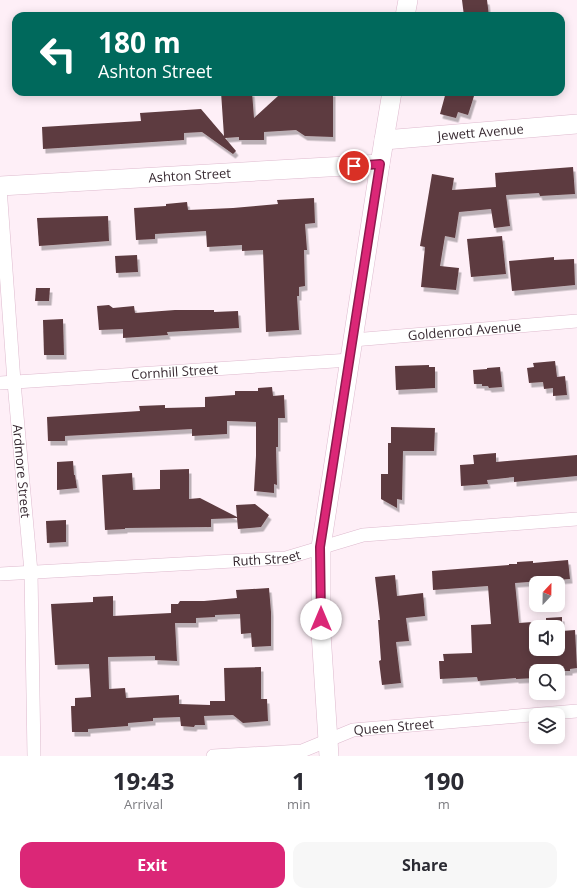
<!DOCTYPE html>
<html lang="en">
<head>
<meta charset="utf-8">
<style>
	:root { --surface:#fff; --page:#f7f7f7; --text:#2b2b33; --muted:#7c7c81; --accent:#db2777 }
	body { margin:0; font-family:"Open Sans",sans-serif; background:var(--page); color:var(--text); height:100vh; display:flex; flex-direction:column; font-size:15px; white-space:nowrap }
	* { box-sizing:border-box; margin:0 }
	p { font-size:13px; color:var(--muted) }
	.icon { flex:none; width:22px; height:22px; fill:none; stroke:currentColor; stroke-width:2; stroke-linecap:round; stroke-linejoin:round }
	.map { position:relative; height:756px; overflow:hidden }
	.details { display:flex; flex-direction:column; background:var(--surface); flex:1 }
	.details>* { flex:none }
	.top-card { position:absolute; left:12px; top:12px; width:553px; height:84px; border-radius:12px; box-shadow:0 2px 10px #0003; background:#00695c; color:#fff; overflow:hidden }
	.needle { width:26px; rotate:22deg }
	.buttons { position:absolute; left:529px; top:576px; display:grid; gap:8px }
	.buttons a { display:grid; place-items:center; width:36px; height:36px; border-radius:8px; background:var(--surface); box-shadow:0 2px 10px #0003; font-size:20px }
	.pin { position:absolute; display:grid; place-items:center; width:34px; height:34px; color:#fff; margin:-17px; border:2px solid #fff; border-radius:50%; box-shadow:0 1px 4px #0007 }
	.me { position:absolute; width:44px; margin:-22px; rotate:0deg; stroke-linejoin:round; filter:drop-shadow(0 0 3px #0008) }
	.turn { display:flex; align-items:center; gap:14px; height:84px; padding:0 20px; font-size:18px }
	.turn .icon { width:52px; height:52px; stroke-width:2.5 }
	.turn b { display:block; font-size:28px; line-height:34px }
	.eta { display:flex; justify-content:space-evenly; align-items:center; height:68px; text-align:center }
	.eta b { font-size:24px; font-weight:700; line-height:28px }
	.action { display:flex; gap:8px; margin-top:auto; padding:8px 20px }
	.action a { flex:1; height:46px; border-radius:12px; background:var(--accent); color:#fff; font-size:16px; font-weight:700; line-height:46px; text-align:center }
	.action a+a { background:var(--page); color:var(--text) }
	.map>svg:first-child { display:block }
</style>
</head>
<body>
<div class="map">
<svg width="577" height="756" viewBox="0 0 577 756">
	<defs>
		<filter id="shadow"><feDropShadow dx="2.5" dy="4.5" stdDeviation="0" flood-color="#0004"/></filter>
	</defs>
	<rect width="100%" height="100%" fill="#feeff7"/>
	<g fill="#5d3b3f" fill-rule="evenodd" filter="url(#shadow)">
		<path d="M462,0H487L489,16H464Z"/>
		<path d="M221,92H252L254,118L278,96V92H333V137L305,136L296,130L264,132V140H239V137L225,138L236,151L233,154L202,132L184,133V140L43,149L42,127L141,121L140,113L201,109L224,136Z"/>
		<path d="M446,92H461L474,96L468,115L458,112L456,118L440,114Z"/>
		<path d="M573,167L575,194L540,196L539,193L506,195L510,226L494,228L491,209L459,212L455,238L445,236L440,266L459,268L456,290L421,287L425,247L420,246L432,174L454,178L452,190L496,187L495,173Z"/>
		<path d="M314,198L315,223L305,224L307,250H304L305,286L299,287V296H297L299,330L266,332L263,250L242,251V245L207,247L206,231L155,234V239L136,240L134,208L166,206V204L187,202L188,210L233,208L278,204L277,200Z"/>
		<path d="M108,216L109,241L39,246L37,218Z"/>
		<path d="M502,236L506,274L471,277L467,239Z"/>
		<path d="M137,255L138,272L116,273L115,256Z"/>
		<path d="M554,257V260L574,259L575,285L512,291L509,261Z"/>
		<path d="M36,288H50L49,301H35Z"/>
		<path d="M109,305L113,308L134,306L135,313L175,310H214V312L238,311L239,328L167,332L168,335L123,338V329L99,330L97,306Z"/>
		<path d="M63,319L64,355H44L43,320Z"/>
		<path d="M555,361L557,377L565,376L567,395L553,396V388L544,389L543,382L529,383L527,368L534,367L533,363Z"/>
		<path d="M429,365V367H435V388L396,390L395,366Z"/>
		<path d="M500,367L502,387L489,388L488,386H482V384H474L473,370L487,369V368Z"/>
		<path d="M272,387L273,396L284,395L285,418H278V447H276L277,485L274,484V493L254,491L256,456V422L227,421V434L192,436V429L65,436V441H48L47,417L140,411L139,406L165,405V408L205,407V397L235,395V391H258V388Z"/>
		<path d="M391,427L435,428L434,451H403L402,500L397,499V508L381,499V474H388V443H391Z"/>
		<path d="M496,453V462L577,455V476L514,482V477L487,480L488,484L461,486L460,465L474,464L473,455Z"/>
		<path d="M73,461L74,475H75L77,488L57,490V462Z"/>
		<path d="M189,469V499L200,498L237,517L236,505L255,504L269,515L261,527L238,529L237,518L211,519V527L125,528V529L105,530L102,475L132,473L133,490L160,489V470Z"/>
		<path d="M66,520V542L47,543L46,521Z"/>
		<path d="M568,560L570,579L515,583L519,623L546,621V618L562,617V631L575,630L577,668L570,669V671H536V678L516,679V678L478,681L477,677L440,679L439,661H444L443,654L472,653L471,625L491,624L488,586L433,590L432,571L509,565V564H517V562L533,561V563ZM536,627H558V649H536Z"/>
		<path d="M395,575L397,596L423,593L425,616L406,618L409,641L396,642L401,683L382,685L379,661L381,660L378,620H380L375,577Z"/>
		<path d="M269,588L271,612V646L252,647L251,633L241,634L240,614L215,615V617L196,618V623H175L177,661L155,660V656L108,657L109,689L125,688L126,698L179,695V704L210,705V701H225L224,668L261,667V699H267L268,721L243,723L233,715L204,716L205,725H195L194,727L181,726L180,717L153,718V721L128,723V726L88,729V732H72L71,706H75V698L91,697L89,664L55,665L51,604L93,602V597L113,596V616L171,613V604H178L180,601H204L237,598L236,590Z"/>
	</g>
	<g fill="none" stroke-linecap="round" stroke-linejoin="round">
		<defs>
			<g id="street">
				<path id="s1" d="M0,187L14,382L31,572L34,756"/>
				<path id="s2" d="M353,340L577,321"/>
				<path id="s3" d="M0,383L350,360"/>
				<path id="s4" d="M0,574L286,558L363,535L577,519"/>
				<path id="s5" d="M213,756L302,751L353,730L577,711"/>
			</g>
			<g id="secondary">
				<path d="M405,16L408,0"/>
				<path id="s6" d="M384,140L577,124"/>
				<path id="s7" d="M0,186L380,164"/>
				<path d="M329,756L321,633V547L380,164L392,92"/>
			</g>
		</defs>
		<use href="#street" stroke="#debace" stroke-width="14"/>
		<use href="#secondary" stroke="#debace" stroke-width="20"/>
		<use href="#street" stroke="#fff" stroke-width="13"/>
		<use href="#secondary" stroke="#fff" stroke-width="19"/>
	</g>
	<g fill="none" stroke-linecap="round" stroke-linejoin="round">
		<defs>
			<path id="route" d="M321,619L320,547L380,164L354,166"/>
		</defs>
		<use href="#route" stroke="#8e194d" stroke-width="10"/>
		<use href="#route" stroke="#db2777" stroke-width="7"/>
	</g>
	<g text-anchor="middle" dominant-baseline="central" stroke-width="4" stroke-linejoin="round" paint-order="stroke">
		<g font-size="13" fill="#372931" stroke="#fff">
			<text stroke="none"><textPath href="#s6" startOffset="97">Jewett Avenue</textPath></text>
			<text stroke="none"><textPath href="#s7" startOffset="190">Ashton Street</textPath></text>
			<text stroke="none"><textPath href="#s2" startOffset="112">Goldenrod Avenue</textPath></text>
			<text stroke="none"><textPath href="#s3" startOffset="175">Cornhill Street</textPath></text>
			<text stroke="none"><textPath href="#s1" startOffset="285">Ardmore Street</textPath></text>
			<text stroke="none"><textPath href="#s4" startOffset="267">Ruth Street</textPath></text>
			<text stroke="none"><textPath href="#s5" startOffset="185">Queen Street</textPath></text>
		</g>
	</g>
</svg>
<div class="buttons">
<a><svg class="needle" viewBox="-14 -14 28 28"><path d="M0-13l5 13h-10z" fill="#e53935"/><path d="M0 13l5-13h-10z" fill="#7c7c81"/></svg></a>
<a><svg class="icon" aria-label="sound" viewBox="0 0 24 24"><path d="M4 9h4l5-4v14l-5-4H4zM17 9q2 3 0 6"/></svg></a>
<a><svg class="icon" aria-label="search" viewBox="0 0 24 24"><circle cx="10" cy="10" r="6"/><path d="M15 15l6 6"/></svg></a>
<a><svg class="icon" aria-label="layers" viewBox="0 0 24 24"><path d="M12 4l9 5-9 5-9-5zM3 14l9 5 9-5"/></svg></a>
</div>
<div class="pin" style="left:354px;top:166px;background:#d93025"><svg class="icon" aria-label="arrive" viewBox="0 0 24 24"><path d="M6 21V4h12l-3 4 3 4H6"/></svg></div>
<svg class="me" style="left:321px;top:619px" viewBox="-20 -20 40 40"><circle r="19" fill="#fff"/><path d="M0-13L10 11 0 6-10 11z" fill="#db2777"/></svg>
<div class="top-card">
<div class="turn"><svg class="icon" aria-label="left" viewBox="0 0 24 24"><path d="M17 20v-9H6M10 6l-5 5 5 5"/></svg><div><b>180 m</b>Ashton Street</div></div>
</div>
</div>
<section class="details">
<div class="eta">
<div><b>19:43</b><p>Arrival</p></div>
<div><b>1</b><p>min</p></div>
<div><b>190</b><p>m</p></div>
</div>
<div class="action"><a>Exit</a><a>Share</a></div>
</section>
</body>
</html>
